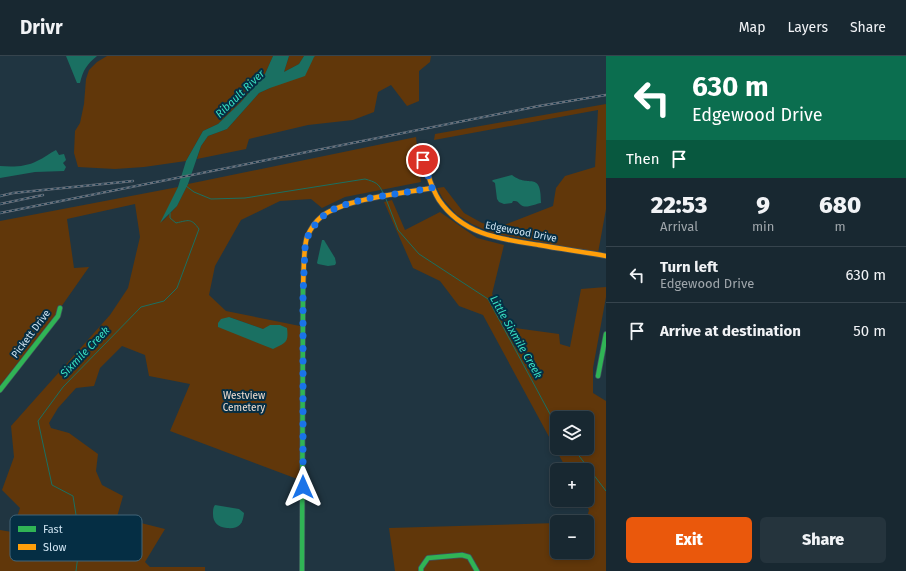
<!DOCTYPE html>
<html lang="en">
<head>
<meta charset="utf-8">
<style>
	:root { --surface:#182831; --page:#25343d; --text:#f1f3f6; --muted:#9fa6ab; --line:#36444d; --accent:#ea580c }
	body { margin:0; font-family:"Fira Sans",sans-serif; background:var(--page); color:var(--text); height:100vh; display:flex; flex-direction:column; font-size:15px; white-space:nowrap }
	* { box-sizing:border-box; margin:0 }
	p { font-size:13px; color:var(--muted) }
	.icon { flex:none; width:22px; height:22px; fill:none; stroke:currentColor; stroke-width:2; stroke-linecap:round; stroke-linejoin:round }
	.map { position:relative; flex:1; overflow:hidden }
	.side { display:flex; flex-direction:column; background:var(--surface); width:300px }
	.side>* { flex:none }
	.hud { background:#0b6e4f; color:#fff; overflow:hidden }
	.tools { position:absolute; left:550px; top:355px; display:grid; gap:8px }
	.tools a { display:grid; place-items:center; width:44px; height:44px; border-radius:6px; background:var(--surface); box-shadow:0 2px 6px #0003,0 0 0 1px var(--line); font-size:20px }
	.pin { position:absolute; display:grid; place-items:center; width:34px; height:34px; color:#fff; margin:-17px; border:2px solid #fff; border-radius:50%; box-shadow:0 1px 4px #0007 }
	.me { position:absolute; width:44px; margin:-22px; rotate:0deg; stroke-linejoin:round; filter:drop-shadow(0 0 3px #0008) }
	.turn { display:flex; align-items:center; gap:14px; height:84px; padding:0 20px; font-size:18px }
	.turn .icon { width:52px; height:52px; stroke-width:2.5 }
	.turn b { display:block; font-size:28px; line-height:34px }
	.then { display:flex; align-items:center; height:38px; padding:0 20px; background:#0003; gap:8px; font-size:15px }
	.eta { display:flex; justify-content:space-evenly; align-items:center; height:68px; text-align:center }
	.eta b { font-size:24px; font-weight:800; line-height:28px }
	.cta { display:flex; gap:8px; margin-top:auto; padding:8px 20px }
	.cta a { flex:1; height:46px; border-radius:6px; background:var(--accent); color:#fff; font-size:16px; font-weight:800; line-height:46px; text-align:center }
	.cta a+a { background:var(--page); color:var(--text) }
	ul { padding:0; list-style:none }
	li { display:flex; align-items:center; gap:12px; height:56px; padding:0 20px; border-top:1px solid var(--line) }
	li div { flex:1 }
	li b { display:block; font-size:15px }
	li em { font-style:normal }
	header { display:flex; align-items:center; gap:24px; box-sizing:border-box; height:56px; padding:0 20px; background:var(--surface); border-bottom:1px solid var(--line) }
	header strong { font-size:19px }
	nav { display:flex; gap:22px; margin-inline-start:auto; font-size:14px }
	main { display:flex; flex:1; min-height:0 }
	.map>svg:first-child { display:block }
</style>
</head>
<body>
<header>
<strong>Drivr</strong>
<nav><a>Map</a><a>Layers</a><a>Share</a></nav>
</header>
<main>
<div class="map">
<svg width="606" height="515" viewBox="0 0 606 515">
	<rect width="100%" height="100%" fill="#203541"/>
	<g fill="#61370a" fill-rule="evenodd">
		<path d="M107,0H273L265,18L241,46L218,68L203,75L186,105L144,111L115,113L78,111L74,97L75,75L80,67L84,48L86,23L89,14L97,6Z"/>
		<path d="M289,0H304L299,8L284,16Z"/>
		<path d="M315,0H431L430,6L419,15V45L407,50L391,29L378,36L374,56L353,64L308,69L249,83L246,93L197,103L201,90L208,80L227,73L259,37L270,32Z"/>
		<path d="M606,48V153L598,197L492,177L472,168L456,158L443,143L437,132L444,131L464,157L482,167L499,171L553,150L556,132L565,120L595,111L598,54L434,84L435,78Z"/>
		<path d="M416,81L421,126L345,141L322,152L311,143L280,145L241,164L215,210L209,239L226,255L300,270V424L170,375L190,328L149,320L145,299L122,290L100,312L94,330L76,332L58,352L49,367L51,372L69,377L98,398L96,415L102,429L123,440L117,461L165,473L145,506L150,511H205V515H0V474L12,476L20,452L2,434L14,401L11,370L110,259L128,232L140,181L135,148L67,163L74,212L89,211L54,261L0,330V165L178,131L162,166L177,150L188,128ZM229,261L263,273L267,272L273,293Z"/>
		<path d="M392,144L405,174L440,156L477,182L504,189L492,238L515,272L559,278L560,288L570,291L581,233L606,231V241L593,312V337L606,345V515H395L389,472L557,467V496H587V466H570L587,462L589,454L583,444H587V414H567L483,259L459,250L440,225L413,212L384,146ZM557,362H587V392H557Z"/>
	</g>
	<g fill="#1a7062">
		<path d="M66,0H97C87,8 83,14 80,27H77Z"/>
		<path d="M273,0H289L284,16L299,8L304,0H315L314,1L305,20L270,32L259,37L227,73L208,80L201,90L188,128L177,150L160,167L178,131L186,105L203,75L218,68L241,46L265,18Z"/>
		<path d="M56,94L59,99L64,98L66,104L63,107L66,111L64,115L35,116L0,122V110C12,111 26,111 37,105C44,102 50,97 56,94Z"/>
		<path d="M512,119C529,133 541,113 541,147C535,148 526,153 521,149C517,146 519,145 513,145L512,147L504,148L499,146L497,143L495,127L492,125L493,124Z"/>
		<path d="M322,184H324L335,202L336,207L335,209L328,210L318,208L317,207Z"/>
		<path d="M229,261L263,273L270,269H280L287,272C289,287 285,287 273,293L218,271V267L221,263Z"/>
		<path d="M215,449L239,453L244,457C243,468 239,473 227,472C218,471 213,467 213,458C213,454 213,452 215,449Z"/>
	</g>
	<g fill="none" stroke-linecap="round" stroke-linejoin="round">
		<g stroke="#1a7062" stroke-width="1">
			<path d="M186,130L194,136L211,143L245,142L365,123C375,126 379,127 383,137"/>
			<path d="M386,143L398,174L419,198L488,243L557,371"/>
			<path d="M573,392L606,435"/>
			<path d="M76,515L80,484L73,440L52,429L38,365L63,331L141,251L164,245L177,232L199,173C191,162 189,164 176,167L170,162V157"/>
		</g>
		<defs>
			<g id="fast">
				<path d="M598,320L606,278"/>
				<path d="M0,334L58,260L60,252"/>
				<path d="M302,515L303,230"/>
				<path d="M421,515V512L428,502L462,499L469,501L477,515"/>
			</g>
			<g id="slow">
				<path d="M423,104C428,117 431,132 439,144C463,179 500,183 539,189C561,193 584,196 606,200"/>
				<path d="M303,230C304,216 303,194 307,181C310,174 315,166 321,161C327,155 337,152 345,149C373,140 403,137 432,132"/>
			</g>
		</defs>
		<use href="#fast" stroke="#3f505b" stroke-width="6"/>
		<use href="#slow" stroke="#3f505b" stroke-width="6"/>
		<use href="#fast" stroke="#30b455" stroke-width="4.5"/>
		<use href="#slow" stroke="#ff9f0a" stroke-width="4.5"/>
		<defs>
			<g id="rail">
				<path d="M0,140L13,137L133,125"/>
				<path d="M0,148L43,139"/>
				<path d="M0,157L539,50L606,39"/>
			</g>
		</defs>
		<use href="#rail" stroke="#68717c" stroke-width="2.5"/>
		<use href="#rail" stroke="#052e44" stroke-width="1" stroke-dasharray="3" stroke-linecap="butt"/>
	</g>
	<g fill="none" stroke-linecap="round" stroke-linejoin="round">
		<path stroke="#1a73e8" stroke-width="7" stroke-dasharray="0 12.6" d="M303,431V239L305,192L307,182L312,172L322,161L328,156L338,151L364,143L432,132L423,104"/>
	</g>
	<g text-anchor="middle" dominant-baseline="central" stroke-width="4" stroke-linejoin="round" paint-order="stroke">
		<g font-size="10" fill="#cfe4f2" stroke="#052e44">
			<text transform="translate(521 176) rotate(11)">Edgewood Drive</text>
			<text transform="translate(31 278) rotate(-53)">Pickett Drive</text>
		</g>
		<g font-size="10" fill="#f1ded1" stroke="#052e44">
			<text x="244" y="340">Westview<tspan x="244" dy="12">Cemetery</tspan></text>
		</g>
		<g font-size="11" font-style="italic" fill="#38dfc1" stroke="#052e44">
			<text transform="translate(240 38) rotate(-44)">Ribault River</text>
			<text transform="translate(516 281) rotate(60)">Little Sixmile Creek</text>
			<text transform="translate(85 296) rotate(-46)">Sixmile Creek</text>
		</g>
	</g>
	<rect x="10" y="459" width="132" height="46" rx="6" fill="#052e44" stroke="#426578" stroke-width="1"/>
	<rect x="18" y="470" width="18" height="6" fill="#30b455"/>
	<rect x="18" y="488" width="18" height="6" fill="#ff9f0a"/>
	<g font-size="11" fill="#cfe4f2">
		<text x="43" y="477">Fast</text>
		<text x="43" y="495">Slow</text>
	</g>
</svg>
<div class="tools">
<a><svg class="icon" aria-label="layers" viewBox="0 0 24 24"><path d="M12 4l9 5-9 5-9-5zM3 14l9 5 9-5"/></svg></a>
<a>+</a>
<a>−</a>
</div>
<div class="pin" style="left:423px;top:104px;background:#d93025"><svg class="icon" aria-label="arrive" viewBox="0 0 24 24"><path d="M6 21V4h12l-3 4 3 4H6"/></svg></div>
<svg class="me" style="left:303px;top:431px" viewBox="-20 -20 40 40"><path d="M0-17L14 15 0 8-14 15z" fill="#1a73e8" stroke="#fff" stroke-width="4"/></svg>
</div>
<section class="side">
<div class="hud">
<div class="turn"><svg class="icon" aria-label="left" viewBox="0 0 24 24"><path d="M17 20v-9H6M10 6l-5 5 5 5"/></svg><div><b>630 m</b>Edgewood Drive</div></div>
<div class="then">Then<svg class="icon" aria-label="arrive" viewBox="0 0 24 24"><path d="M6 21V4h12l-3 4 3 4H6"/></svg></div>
</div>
<div class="eta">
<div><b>22:53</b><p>Arrival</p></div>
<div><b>9</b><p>min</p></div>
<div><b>680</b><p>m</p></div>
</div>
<ul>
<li><svg class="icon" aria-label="left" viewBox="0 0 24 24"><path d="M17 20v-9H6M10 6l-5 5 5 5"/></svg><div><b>Turn left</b><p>Edgewood Drive</p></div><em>630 m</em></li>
<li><svg class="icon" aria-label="arrive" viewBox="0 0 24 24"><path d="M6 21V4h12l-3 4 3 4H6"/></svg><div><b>Arrive at destination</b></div><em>50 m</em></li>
</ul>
<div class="cta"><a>Exit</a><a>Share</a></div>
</section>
</main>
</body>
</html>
